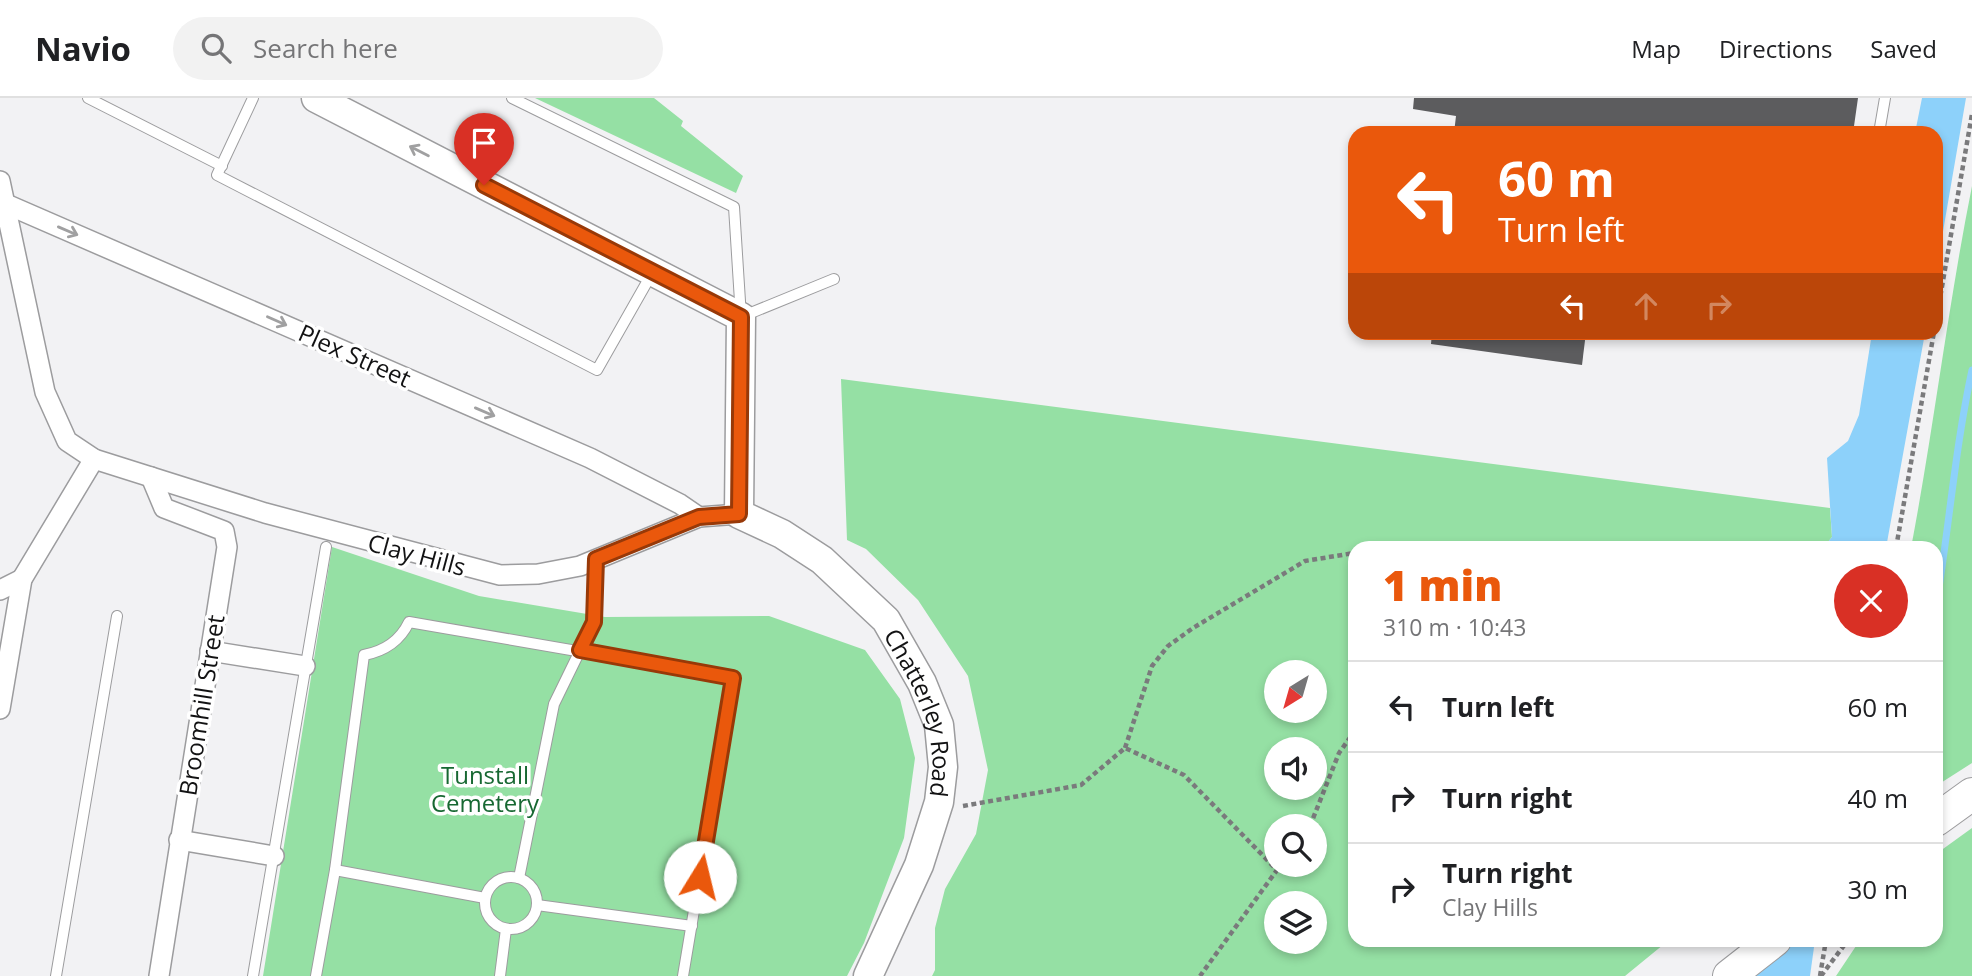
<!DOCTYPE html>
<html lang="en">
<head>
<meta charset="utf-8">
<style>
	:root { --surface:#fff; --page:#f2f2f2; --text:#202124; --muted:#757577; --line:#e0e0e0; --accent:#ea580c }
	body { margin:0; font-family:"Open Sans",sans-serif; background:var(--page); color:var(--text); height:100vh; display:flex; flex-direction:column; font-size:26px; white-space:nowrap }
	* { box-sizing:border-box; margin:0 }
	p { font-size:23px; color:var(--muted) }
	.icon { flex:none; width:38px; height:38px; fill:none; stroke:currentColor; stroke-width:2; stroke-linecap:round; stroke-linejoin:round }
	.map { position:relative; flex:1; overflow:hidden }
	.sheet { position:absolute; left:1348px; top:443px; width:595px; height:406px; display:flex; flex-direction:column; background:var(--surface); border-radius:21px; box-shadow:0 4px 10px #0003 }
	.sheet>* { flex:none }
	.hud { position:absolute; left:1348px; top:28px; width:595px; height:214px; border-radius:21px; box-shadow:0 4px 10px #0003; background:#ea580c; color:#fff; overflow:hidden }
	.needle { width:46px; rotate:217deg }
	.buttons { position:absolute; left:1264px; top:562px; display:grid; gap:14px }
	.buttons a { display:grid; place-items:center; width:63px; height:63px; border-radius:50%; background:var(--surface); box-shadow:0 4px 10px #0003; font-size:35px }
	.pin { position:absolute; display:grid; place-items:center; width:60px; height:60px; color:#fff; margin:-72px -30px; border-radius:50% 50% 50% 0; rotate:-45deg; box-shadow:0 0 7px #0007 }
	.pin .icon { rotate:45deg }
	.me { position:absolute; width:77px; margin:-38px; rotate:9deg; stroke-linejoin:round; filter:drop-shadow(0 0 5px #0008) }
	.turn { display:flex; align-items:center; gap:24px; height:147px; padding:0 35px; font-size:32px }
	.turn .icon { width:91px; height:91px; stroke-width:2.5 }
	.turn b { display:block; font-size:49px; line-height:60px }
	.lanes { display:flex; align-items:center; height:66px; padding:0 35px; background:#0003; justify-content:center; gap:35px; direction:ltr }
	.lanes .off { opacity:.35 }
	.round { display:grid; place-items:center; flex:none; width:74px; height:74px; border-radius:37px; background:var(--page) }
	.head { display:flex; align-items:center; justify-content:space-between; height:119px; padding:0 35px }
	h1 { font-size:42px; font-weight:800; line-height:52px; color:var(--accent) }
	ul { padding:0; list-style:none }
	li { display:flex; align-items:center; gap:21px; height:91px; padding:0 35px; border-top:2px solid var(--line) }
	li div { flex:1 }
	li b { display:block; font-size:26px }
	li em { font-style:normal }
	header { display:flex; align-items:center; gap:42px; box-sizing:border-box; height:98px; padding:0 35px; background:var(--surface); border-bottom:2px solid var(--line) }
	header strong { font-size:33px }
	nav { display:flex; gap:38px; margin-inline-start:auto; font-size:24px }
	.search { width:490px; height:63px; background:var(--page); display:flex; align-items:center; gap:18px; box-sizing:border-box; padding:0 24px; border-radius:38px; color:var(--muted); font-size:26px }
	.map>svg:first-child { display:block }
</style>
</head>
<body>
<header>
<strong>Navio</strong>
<div class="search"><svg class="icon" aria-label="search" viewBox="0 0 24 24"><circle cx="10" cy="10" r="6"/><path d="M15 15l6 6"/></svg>Search here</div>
<nav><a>Map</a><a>Directions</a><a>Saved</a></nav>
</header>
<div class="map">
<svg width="1972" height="878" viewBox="0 0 1972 878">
	<rect width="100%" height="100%" fill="#f2f2f4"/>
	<g fill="#95e0a4" fill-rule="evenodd">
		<path d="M535,0H654L683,23L681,28L743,78L736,95Z"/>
		<path d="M1972,88V665L1936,688V450H1911C1934,329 1948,208 1972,88Z"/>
		<path d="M841,281L1830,410L1832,439L1823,450H1354V842H1669L1625,878H932L935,872V830L945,791L976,736L988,672L968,578L918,502L866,451L847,442ZM1276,574H1314V612H1276ZM1276,651H1314V690H1276ZM1276,728H1314V766H1276ZM1276,805H1314V844H1276Z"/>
		<path d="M332,449L479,498L605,519L769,518L865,552L900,601L915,660L904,740L864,845L847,878H263Z"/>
		<path d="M1972,730V878H1836L1860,842H1936V756Z"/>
	</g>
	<g fill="#8dd1fa">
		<path d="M1922,0H1966L1936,174V35H1915Z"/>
		<path d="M1872,235H1925L1886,450H1823L1832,439L1827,360L1848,343L1859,317Z"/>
		<path d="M1755,842H1815L1810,878H1750Z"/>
	</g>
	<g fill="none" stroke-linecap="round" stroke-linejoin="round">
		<path stroke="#8dd1fa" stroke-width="7" d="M1936,509C1949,430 1955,350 1972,272"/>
	</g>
	<g fill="#5c5c5e">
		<path d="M1414,0H1858L1853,35H1454L1456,18L1413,11Z"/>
		<path d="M1432,234H1586L1582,267L1431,246Z"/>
	</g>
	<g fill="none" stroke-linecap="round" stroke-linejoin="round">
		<defs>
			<g id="lane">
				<path d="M88,0L222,68"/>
				<path d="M253,0L217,77L597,272L651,177"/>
				<path d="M512,0L734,109L741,219L834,181"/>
				<path d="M1879,35L1885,0"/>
				<path d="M335,772L485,800"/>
				<circle cx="511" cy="805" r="26"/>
				<path d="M519,780L554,606L594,524L596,461"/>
				<path d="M537,807L692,828"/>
				<path d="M56,878L117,518"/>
				<path d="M253,878L326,449"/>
				<path d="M316,878L335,772L364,557C385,553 400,543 409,524L733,580L683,878"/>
				<path d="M500,878L506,831"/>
			</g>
			<g id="street">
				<path d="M0,83L45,294L67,343L94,361L265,415L500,477L538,476L580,468L699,419L739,416"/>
				<path d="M6,106L590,360L680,406L699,419"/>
				<path d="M151,379L164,410L224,433L227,449L159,878"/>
				<path d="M0,492L22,481"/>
				<path d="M210,553L305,568"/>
				<path d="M0,611L22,481L94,361"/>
				<path d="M179,742L274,758"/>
			</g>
			<g id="secondary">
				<path id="s1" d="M316,0L741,219L739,416L782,436L822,462L886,522L922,585L939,627L943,669L939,704L919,767L868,878"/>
			</g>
			<g id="primary">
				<path d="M1936,722L1972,696"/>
				<path d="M1729,878L1775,842"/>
			</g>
		</defs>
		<use href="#lane" stroke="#9c9c9e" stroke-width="12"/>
		<use href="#street" stroke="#9c9c9e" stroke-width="22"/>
		<use href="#secondary" stroke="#9c9c9e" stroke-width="31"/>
		<use href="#primary" stroke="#9c9c9e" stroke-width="34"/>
		<g stroke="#7a7a7c" stroke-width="4.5" stroke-dasharray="5 3.5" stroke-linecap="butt">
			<path d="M1936,223L1972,16"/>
			<path d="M1896,450L1934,234"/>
			<path d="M1125,650L1152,568L1168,548L1193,530L1305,463L1354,455"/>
			<path d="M963,708L1081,687L1125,650L1184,677L1277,772L1200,878"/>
			<path d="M1310,728L1339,655L1354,634"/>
			<path d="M1820,878L1826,842"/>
			<path d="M1821,878L1848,842"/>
		</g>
		<use href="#lane" stroke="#fff" stroke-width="10"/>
		<use href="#street" stroke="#fff" stroke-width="19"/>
		<use href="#secondary" stroke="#fff" stroke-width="28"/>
		<use href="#primary" stroke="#fff" stroke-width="32"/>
	</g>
	<defs><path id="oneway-shaft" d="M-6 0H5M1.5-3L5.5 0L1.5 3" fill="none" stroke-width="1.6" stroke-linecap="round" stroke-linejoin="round" transform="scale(1.75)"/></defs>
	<g stroke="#a0a0a1">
		<use href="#oneway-shaft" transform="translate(419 53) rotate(-153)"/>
		<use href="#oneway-shaft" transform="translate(68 133) rotate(23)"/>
		<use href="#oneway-shaft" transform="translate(277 223) rotate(24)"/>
		<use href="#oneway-shaft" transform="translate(485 314) rotate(23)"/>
	</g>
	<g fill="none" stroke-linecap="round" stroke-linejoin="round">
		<defs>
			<path id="route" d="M484,87L741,219L739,416L699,419L596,461L594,524L580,552L733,580L700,779"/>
		</defs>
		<use href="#route" stroke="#983908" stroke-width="18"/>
		<use href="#route" stroke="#ea580c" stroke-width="12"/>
	</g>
	<g text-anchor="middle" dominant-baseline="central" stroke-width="7" stroke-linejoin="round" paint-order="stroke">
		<g font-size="24" fill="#121213" stroke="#fff">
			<text transform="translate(355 257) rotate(24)">Plex Street</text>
			<text transform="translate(417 456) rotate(15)">Clay Hills</text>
			<text transform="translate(201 607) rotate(-81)">Broomhill Street</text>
			<text stroke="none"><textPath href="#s1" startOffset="959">Chatterley Road</textPath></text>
		</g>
		<g font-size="24" fill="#176832" stroke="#fff">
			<text x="485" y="676">Tunstall<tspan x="485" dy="28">Cemetery</tspan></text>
		</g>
	</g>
</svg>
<div class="buttons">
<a><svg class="needle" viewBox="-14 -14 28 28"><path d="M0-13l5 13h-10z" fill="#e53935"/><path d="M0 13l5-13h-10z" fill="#757577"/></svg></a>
<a><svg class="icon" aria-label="sound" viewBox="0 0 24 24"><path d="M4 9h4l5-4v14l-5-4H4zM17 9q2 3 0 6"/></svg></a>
<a><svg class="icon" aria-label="search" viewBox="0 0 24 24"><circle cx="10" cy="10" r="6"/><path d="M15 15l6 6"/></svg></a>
<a><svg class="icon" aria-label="layers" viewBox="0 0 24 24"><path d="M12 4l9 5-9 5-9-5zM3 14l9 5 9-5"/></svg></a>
</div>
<div class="pin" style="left:484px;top:87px;background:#d93025"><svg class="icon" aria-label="arrive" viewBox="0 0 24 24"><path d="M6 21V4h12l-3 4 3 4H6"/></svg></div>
<svg class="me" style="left:700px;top:779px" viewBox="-20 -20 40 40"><circle r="19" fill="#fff"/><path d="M0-13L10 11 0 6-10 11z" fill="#ea580c"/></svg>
<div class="hud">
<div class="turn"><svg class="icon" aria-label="left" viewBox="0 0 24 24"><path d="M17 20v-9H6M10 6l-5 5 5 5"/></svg><div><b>60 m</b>Turn left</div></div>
<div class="lanes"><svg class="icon" aria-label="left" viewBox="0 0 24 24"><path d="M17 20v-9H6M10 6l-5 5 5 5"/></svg><svg class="icon off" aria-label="ahead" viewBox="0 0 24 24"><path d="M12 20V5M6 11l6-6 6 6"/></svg><svg class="icon off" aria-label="right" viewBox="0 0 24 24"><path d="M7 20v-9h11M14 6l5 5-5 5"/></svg></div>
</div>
<section class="sheet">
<div class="head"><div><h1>1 min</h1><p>310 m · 10:43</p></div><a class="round" style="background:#d93025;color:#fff"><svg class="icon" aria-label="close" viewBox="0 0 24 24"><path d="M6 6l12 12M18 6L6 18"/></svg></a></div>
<ul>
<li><svg class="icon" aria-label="left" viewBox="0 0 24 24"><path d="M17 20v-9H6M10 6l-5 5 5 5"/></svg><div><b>Turn left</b></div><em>60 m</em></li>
<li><svg class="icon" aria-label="right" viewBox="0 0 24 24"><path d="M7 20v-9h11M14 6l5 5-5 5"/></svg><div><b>Turn right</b></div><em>40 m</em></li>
<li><svg class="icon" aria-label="right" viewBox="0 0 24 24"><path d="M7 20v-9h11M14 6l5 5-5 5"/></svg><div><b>Turn right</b><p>Clay Hills</p></div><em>30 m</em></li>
</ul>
</section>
</div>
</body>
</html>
